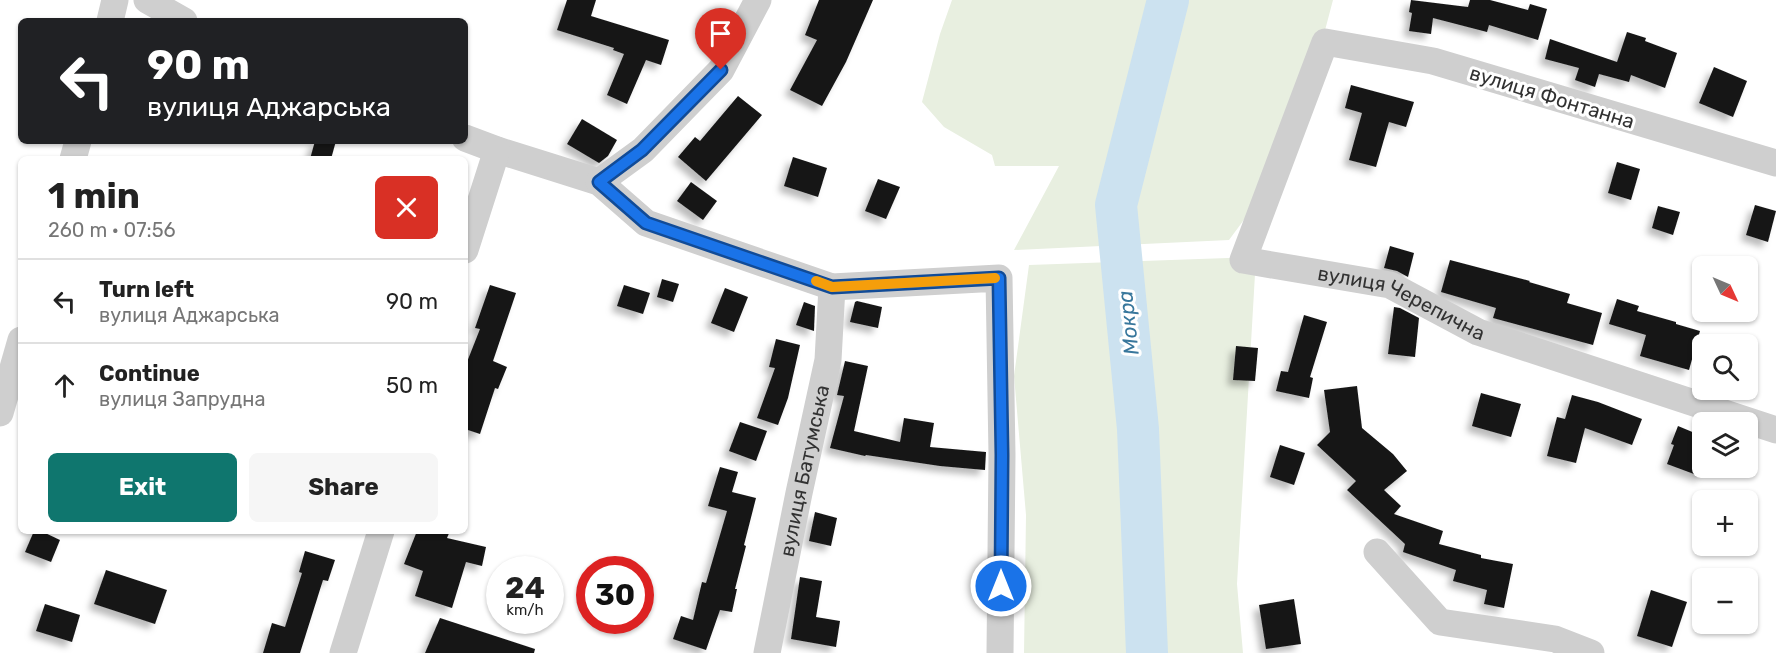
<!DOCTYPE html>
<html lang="en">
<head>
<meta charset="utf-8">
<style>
	:root { --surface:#fff; --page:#f6f6f6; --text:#222; --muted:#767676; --line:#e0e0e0; --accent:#0f766e }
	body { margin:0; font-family:Rubik,sans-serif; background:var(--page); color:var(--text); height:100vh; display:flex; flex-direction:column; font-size:22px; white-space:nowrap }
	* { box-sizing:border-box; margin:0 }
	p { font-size:20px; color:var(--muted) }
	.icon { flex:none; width:33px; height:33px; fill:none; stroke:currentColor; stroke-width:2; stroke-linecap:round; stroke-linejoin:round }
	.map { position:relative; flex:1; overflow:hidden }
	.panel { position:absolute; left:18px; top:156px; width:450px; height:378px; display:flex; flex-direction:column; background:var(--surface); border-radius:9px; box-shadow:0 2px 4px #0004 }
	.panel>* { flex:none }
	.hud { position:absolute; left:18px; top:18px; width:450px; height:126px; border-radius:9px; box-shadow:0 2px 4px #0004; background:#202124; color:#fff; overflow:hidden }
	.needle { width:39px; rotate:134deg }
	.buttons { position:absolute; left:1692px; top:256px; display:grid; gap:12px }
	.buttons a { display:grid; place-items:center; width:66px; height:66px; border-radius:9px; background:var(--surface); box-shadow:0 2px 4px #0004; font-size:30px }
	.speed { position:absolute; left:486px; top:556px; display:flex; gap:12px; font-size:30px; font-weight:700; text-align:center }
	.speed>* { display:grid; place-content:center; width:78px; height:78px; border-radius:50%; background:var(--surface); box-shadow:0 2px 4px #0004; line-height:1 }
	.speed small { font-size:15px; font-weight:400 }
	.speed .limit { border:9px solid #d22; background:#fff; color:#111 }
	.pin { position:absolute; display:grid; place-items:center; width:51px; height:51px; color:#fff; margin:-62px -26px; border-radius:50% 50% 50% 0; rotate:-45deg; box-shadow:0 0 6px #0007 }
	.pin .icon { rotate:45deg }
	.me { position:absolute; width:66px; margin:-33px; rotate:0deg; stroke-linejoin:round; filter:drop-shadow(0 0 4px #0008) }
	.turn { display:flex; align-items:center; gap:21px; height:126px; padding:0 30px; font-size:27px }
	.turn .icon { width:78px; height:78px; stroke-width:2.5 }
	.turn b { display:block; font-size:42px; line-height:51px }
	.round { display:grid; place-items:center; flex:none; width:63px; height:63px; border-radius:9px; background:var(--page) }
	.headline { display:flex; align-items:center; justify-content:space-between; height:102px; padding:0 30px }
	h1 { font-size:36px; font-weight:700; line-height:45px }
	.action { display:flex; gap:12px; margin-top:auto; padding:12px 30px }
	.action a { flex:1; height:69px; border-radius:9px; background:var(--accent); color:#fff; font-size:24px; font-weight:700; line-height:69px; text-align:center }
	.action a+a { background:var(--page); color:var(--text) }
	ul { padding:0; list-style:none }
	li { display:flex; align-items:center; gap:18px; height:84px; padding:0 30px; border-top:2px solid var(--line) }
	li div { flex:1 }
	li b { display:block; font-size:22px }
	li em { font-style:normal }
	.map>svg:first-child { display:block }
</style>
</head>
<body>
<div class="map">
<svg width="1776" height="653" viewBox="0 0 1776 653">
	<defs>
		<filter id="shadow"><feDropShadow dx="-5.5" dy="5.5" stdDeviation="3" flood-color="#0004"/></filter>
	</defs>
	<rect width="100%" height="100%" fill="#fff"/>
	<g fill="#e8efe0">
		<path d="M952,0H1333L1309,91L1263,194L1229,240L1014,250L1059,166H995L992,155L944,127L922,102L940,34Z"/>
		<path d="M1256,257L1237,584L1243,653H1024L1026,515L1014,376L1029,265Z"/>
	</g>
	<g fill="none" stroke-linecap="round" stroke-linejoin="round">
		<path stroke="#cce2f0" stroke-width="42" d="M1147,653L1138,429L1116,205L1168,0"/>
	</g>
	<g fill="#191919" filter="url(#shadow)">
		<path d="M567,0H596L591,16L669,40L661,65L646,60L627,104L607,95L624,54L613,50L614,48L557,30Z"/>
		<path d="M819,0H873L846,62L822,106L790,90L817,40L805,35Z"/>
		<path d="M1411,0L1468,7L1470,0H1490L1528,10L1530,4L1547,9L1538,40L1489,25L1487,32L1433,18L1431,34L1409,31L1412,13L1409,12Z"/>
		<path d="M1627,32L1646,38L1645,41L1677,53L1665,88L1631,75L1629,82L1599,74L1595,87L1575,80L1579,68L1545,59L1550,39L1617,62Z"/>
		<path d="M1714,67L1747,81L1733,117L1699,103Z"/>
		<path d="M1351,85L1414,102L1406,127L1389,122L1376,167L1349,160L1362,113L1345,108Z"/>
		<path d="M738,96L762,115L706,181L678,157L695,137L700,141Z"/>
		<path d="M582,119L617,140L608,156L599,163L567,144Z"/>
		<path d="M315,141H336L331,159H310Z"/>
		<path d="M793,157L827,168L818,197L784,186Z"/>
		<path d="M1617,162L1640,169L1631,200L1608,193Z"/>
		<path d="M878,179L900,187L886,219L865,211Z"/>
		<path d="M691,182L717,201L703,220L677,201Z"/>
		<path d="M1755,205L1776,211L1768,242L1746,235Z"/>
		<path d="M1658,206L1680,212L1673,235L1652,228Z"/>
		<path d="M1390,246L1414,253L1408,277L1397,271L1384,268Z"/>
		<path d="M1450,260L1530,281L1529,282L1570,294L1567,303L1602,313L1593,345L1493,318L1496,308L1441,292Z"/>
		<path d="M662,279L679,284L673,302L657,297Z"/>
		<path d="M490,285L516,293L493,361L507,367L498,389L495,388L480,434L465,429V367L480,329L475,328Z"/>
		<path d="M624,285L650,293L643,314L617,306Z"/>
		<path d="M725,288L748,297L734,332L711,323Z"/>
		<path d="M1617,299L1639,306L1637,311L1676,322V324L1700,331L1689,370L1640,356L1646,335L1609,324Z"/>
		<path d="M857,301L882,307L878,328L850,322L855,302Z"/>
		<path d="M804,302L815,306L814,331L796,325Z"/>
		<path d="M1394,307L1400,308L1419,318L1415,357L1388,354Z"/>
		<path d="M1304,315L1327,322L1310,377L1313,378L1309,398L1276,391L1281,371L1288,372Z"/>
		<path d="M776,339L800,345L788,398L778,425L757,418L775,368L769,367Z"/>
		<path d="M1236,346L1258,348L1255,381L1233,380Z"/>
		<path d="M845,361L868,366L854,431L900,442L904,418L934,423L930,447L986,452L985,470L940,466L866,455L865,456L830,448L844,396L837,395Z"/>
		<path d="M1357,386L1362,428L1393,454L1407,471L1384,490L1401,506L1394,514L1443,531L1439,544L1481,555V558L1513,564L1504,608L1484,604L1487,590L1453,581L1456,570L1403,552L1405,544L1347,490L1356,481L1317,445L1330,432L1324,390Z"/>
		<path d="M1481,393L1521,404L1511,437L1472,426Z"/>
		<path d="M1572,395L1598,402L1642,419L1632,445L1585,428L1576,463L1547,456L1557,417L1565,419Z"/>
		<path d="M740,422L767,431L756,461L729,451Z"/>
		<path d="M1678,426L1702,436V477L1667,464L1674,445L1671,444Z"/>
		<path d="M1280,445L1305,453L1294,485L1270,477Z"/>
		<path d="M720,467L738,472L732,492L756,498L744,545L746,546L735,589H737L732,612L720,610L706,650L673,639L681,616L693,620L702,582L706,583L727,511L708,506Z"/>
		<path d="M815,512L837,518L831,546L809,541Z"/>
		<path d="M34,531H41L60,540L51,562L25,552Z"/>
		<path d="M417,531H450L447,538L486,547L482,566L466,562L452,608L415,596L423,571L404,564Z"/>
		<path d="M305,551L335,560L328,581L323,580L300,653H263L272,623L285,627L302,573L299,572Z"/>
		<path d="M106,570L167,590L155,624L94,604Z"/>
		<path d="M800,577L822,581L816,617L840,621L836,647L791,639Z"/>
		<path d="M1651,590L1687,602L1672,647L1637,636Z"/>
		<path d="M1294,599L1301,644L1266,649L1259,605Z"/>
		<path d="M45,604L80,615L72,642L36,631Z"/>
		<path d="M440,618L535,649L534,653H425Z"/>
	</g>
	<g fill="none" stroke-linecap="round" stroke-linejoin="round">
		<g stroke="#cfcfcf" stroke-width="27">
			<path d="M147,0L184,21"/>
			<path d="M110,21L115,0"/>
			<path d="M465,138L497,150L599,182L646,223L832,287L999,278L1002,455L1000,653"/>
			<path d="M73,159L78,141"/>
			<path id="s1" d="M1776,163L1433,61L1325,42L1243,260L1390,285L1478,332L1776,430"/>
			<path d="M599,182L643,150L721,70L758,0"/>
			<path d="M465,250L497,150"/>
			<path d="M0,413L21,340"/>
			<path d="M1377,552L1440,622L1555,639L1591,653"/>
			<path d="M343,653L381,531"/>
			<path id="s2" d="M767,653L799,493L828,360L832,287"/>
		</g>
	</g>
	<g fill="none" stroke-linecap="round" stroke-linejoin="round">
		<defs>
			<path id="route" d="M721,70L642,150L599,182L646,223L832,287L999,278L1002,455L1001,586"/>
		</defs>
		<use href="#route" stroke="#114b97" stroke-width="15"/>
		<use href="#route" stroke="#1a73e8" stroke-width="10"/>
		<path stroke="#f59e0b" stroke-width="10" d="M816,281L832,287L995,278"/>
	</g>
	<g text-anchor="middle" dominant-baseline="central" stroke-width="6" stroke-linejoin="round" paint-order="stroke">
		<g font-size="20" fill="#323232" stroke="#fff">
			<text transform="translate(1552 97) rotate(17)">вулиця Фонтанна</text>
			<text stroke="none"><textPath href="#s1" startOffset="866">вулиця Черепична</textPath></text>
			<text stroke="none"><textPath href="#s2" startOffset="186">вулиця Батумська</textPath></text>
		</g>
		<g font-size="21" font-style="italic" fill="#38779c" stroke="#fff">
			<text transform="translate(1128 323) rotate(-96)">Мокра</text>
		</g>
	</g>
</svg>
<div class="buttons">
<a><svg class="needle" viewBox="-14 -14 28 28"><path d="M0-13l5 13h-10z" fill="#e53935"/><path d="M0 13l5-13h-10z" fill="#767676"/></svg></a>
<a><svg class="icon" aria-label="search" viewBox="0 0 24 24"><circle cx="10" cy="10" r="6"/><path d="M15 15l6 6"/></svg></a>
<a><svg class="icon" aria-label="layers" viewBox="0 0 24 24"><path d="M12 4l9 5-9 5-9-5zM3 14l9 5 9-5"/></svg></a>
<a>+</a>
<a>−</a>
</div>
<div class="speed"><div>24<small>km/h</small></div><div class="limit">30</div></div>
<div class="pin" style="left:721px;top:70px;background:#d93025"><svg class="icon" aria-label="arrive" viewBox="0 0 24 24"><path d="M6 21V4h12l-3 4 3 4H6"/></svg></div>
<svg class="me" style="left:1001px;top:586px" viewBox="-20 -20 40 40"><circle r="17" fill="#1a73e8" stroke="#fff" stroke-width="3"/><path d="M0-11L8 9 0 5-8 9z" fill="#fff"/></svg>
<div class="hud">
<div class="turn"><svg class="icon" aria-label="left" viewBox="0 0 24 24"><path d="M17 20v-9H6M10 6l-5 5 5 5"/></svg><div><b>90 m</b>вулиця Аджарська</div></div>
</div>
<section class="panel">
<div class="headline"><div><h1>1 min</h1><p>260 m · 07:56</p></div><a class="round" style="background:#d93025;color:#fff"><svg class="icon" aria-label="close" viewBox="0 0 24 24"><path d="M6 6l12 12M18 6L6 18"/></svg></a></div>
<ul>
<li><svg class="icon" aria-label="left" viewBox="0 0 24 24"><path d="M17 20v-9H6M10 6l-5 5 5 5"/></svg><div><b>Turn left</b><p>вулиця Аджарська</p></div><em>90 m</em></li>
<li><svg class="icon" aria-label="ahead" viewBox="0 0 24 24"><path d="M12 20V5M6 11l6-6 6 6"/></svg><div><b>Continue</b><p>вулиця Запрудна</p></div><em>50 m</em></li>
</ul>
<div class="action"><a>Exit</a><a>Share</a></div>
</section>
</div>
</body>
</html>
